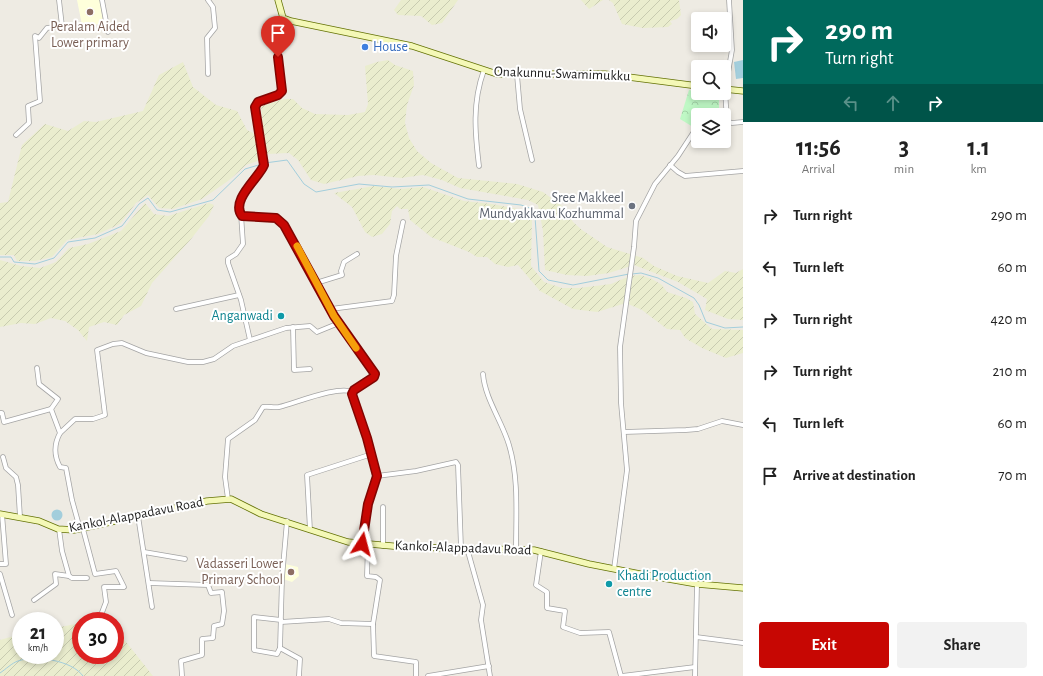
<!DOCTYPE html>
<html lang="en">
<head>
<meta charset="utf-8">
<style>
	:root { --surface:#fff; --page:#f2f2f2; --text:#222; --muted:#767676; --accent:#c70703 }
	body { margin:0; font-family:"Alegreya Sans",sans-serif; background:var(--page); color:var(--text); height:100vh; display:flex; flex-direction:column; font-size:15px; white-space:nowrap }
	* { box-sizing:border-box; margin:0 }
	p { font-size:13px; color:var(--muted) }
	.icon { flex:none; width:22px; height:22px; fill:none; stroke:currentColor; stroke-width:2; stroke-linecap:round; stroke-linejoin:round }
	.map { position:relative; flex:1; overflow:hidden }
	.panel { display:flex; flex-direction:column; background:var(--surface); width:300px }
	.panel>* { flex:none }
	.hud { background:#00695c; color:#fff; overflow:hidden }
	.tools { position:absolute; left:691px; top:12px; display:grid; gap:8px }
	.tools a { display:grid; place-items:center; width:40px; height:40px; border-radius:4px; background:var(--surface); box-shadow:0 2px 6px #0003; font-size:20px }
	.speed { position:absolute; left:12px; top:612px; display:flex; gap:8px; font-size:20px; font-weight:700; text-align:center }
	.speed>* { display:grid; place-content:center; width:52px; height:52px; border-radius:50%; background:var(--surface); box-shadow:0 2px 6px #0003; line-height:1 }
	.speed small { font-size:10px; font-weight:400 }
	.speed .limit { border:6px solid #d22; background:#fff; color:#111 }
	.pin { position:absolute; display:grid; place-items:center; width:34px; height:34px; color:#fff; margin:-41px -17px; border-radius:50% 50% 50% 0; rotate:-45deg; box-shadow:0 0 4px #0007 }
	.pin .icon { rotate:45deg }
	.me { position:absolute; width:44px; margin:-22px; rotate:9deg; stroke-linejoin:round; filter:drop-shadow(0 0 3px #0008) }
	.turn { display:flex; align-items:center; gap:14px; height:84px; padding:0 16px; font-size:18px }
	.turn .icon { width:52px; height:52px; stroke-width:2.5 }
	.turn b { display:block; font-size:28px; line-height:34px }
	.lanes { display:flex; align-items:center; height:38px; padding:0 16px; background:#0003; justify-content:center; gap:20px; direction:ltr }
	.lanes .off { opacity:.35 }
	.eta { display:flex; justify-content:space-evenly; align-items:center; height:68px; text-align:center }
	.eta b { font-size:24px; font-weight:600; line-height:28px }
	.action { display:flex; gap:8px; margin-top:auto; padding:8px 16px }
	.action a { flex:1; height:46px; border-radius:4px; background:var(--accent); color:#fff; font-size:16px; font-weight:600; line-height:46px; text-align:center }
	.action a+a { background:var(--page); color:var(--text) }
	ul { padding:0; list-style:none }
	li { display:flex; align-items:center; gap:12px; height:52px; padding:0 16px }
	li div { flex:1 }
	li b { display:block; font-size:15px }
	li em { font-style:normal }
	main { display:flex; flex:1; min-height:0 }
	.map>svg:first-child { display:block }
</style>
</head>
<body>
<main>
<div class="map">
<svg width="743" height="676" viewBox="0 0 743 676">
	<defs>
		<pattern id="farmland-furrows" width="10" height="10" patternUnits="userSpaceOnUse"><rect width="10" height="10" fill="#eaedce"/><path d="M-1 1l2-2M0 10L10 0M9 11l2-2" fill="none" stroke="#c8cbb0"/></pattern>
		<pattern id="park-crowns" width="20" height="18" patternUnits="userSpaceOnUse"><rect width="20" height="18" fill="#bff8c5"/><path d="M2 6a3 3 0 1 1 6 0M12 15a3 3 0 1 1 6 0" fill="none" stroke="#a4d4a9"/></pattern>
	</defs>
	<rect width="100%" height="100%" fill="#eeebe3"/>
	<g fill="#feffdb">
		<path d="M77,0H100L103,24L82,25Z"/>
		<path d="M285,564L298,567L299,576L292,582L283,579Z"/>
	</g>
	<g fill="url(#farmland-furrows)">
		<path d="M401,0H458L442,23L432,25L421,16L398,15L394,10Z"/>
		<path d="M581,0H603L589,9Z"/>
		<path d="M609,0H679L681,15L677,19L670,21L672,24L668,27L643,28L622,24L613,3Z"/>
		<path d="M388,60L395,65L413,71L414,85L407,105L405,123L409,138L417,151L431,163L458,178L517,184L543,192L566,209L573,222L582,230L607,247L643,258L654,266L677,276L708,283L725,271L736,273L743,269V320L728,319L705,310L707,299L678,282L634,265L609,273L587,276L567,275L545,270L543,231L538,205L528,200L460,188L442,180L423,175L401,178L374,175L358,176L324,184L311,180L298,160L289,153L267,154L264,140L261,106L284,99H293L302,108L315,114L348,115L365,112L368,104L365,66L377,62Z"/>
		<path d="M183,62L193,87L216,105L237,111L247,130L255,134L260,160L246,165L228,181L202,199L173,209L159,208L148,195L136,203L120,224L98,234L67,240L52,257L35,261H17L14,255H0V203L8,202L22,145L45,124L68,131L84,121L96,122L143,111L159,75Z"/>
		<path d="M374,186L400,189L423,187L464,201L492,204L523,210L532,220L531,266L544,282L562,288H579L611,284L630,276L640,275L652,279L662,285L667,292L686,298L693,302L695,314L712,329L743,330V353L726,358L702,348L685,338L680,330L667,329L642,310L626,303L597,312L573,309L540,291L518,265L508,267L495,264L487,257H477L469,252L431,237L410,220L408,209H400L397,206L392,211L390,224L382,234L372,237L365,232L352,207L334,193Z"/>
		<path d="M145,203L154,214L168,216L209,203L214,205L209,216L191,239L152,283L141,306L124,315L117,325L104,322L89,327L87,341L78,330L65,321L51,318L35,324L21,323L0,327V260L21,266L40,268L56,262L69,248L88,244L121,231Z"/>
		<path d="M81,623V655H115V635L123,638L153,676H0V640L21,634V655H55V628Z"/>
	</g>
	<path fill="url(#park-crowns)" d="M689,90L719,96V115H698V125L693,127L680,119Z"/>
	<g fill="#a3cedc">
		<path d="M743,60V78L736,79L734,62Z"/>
		<circle cx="57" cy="515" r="5.5"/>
	</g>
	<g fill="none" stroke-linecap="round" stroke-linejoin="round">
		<g stroke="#a3cedc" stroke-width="1">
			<path d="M265,163L287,160L304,184L316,192L359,184L392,187L429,185L468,199L521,205L530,208L535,217L539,271L548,280L573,285L629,274"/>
			<path d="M0,257H11L14,262L35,264L54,258L68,242L95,238L122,226L139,204L148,198L157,210L170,212L213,200L245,169L262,164"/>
			<path d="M632,274L641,273L658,278L694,298L699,305L706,322L725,328L743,327"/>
			<path d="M0,673C6,669 12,663 18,661C35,655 72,660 83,676"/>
		</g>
		<defs>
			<g id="street">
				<path d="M102,0L108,32"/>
				<path d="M208,0L213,7L215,28L207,38L208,74"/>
				<path d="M283,18L273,40L280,66L282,91L278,95L258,102L256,104L264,165C259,178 230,200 243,216L276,218L284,225L334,316L375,374L374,377L354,390L352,394L367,438L377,476L369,504L362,544"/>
				<path d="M517,75L520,109L532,160"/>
				<path d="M727,121L732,123L743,122"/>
				<path d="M724,122L727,121L725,90L732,50L729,0"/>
				<path d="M16,135L29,123L28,106L40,101L35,36L39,38L47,28L62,26L59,0"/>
				<path d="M670,165L678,172L685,176L743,171"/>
				<path d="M479,166C475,133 472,103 484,70"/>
				<path d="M241,214L243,244L236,254L228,259V263L241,300L250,340"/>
				<path d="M316,283L342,275L341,271L344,262L357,254"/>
				<path d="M176,309L239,295"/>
				<path d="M331,309L392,301L394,295L396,256L403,222"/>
				<path d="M293,327L294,370L310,369"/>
				<path d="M37,368L39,384L58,399L51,409"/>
				<path d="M483,374C485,399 502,421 509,445C519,478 516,515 516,549"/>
				<path d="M0,413H2L4,422L51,409L60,433L75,419H93L105,415L97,350L113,344L122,343L146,353L188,362H203L214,359L233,346L286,328L310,326L317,332L339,323"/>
				<path d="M624,432L686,430L698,429L722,421L743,425"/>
				<path d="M60,433C54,444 54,456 60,467L66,468L72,500L80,529"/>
				<path d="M3,457L6,468L16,477L18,485L20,517"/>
				<path d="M377,476L416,471L456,462L458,465L461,548"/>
				<path d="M228,499L225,477L228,439L255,420L263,407C268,406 274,408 279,407C296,403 338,385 353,392"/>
				<path d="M138,516L152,607"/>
				<path d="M287,521L282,578L280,648L300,659L299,676"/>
				<path d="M59,529L62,551L69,576L72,578H87"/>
				<path d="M83,529L95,574L116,571L124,587H104L106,602L101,615"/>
				<path d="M310,530L307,475L372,454"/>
				<path d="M383,546V507"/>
				<path d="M467,548L483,605L481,620L490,676"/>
				<path d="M541,551L536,585L547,592V608L565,611L563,627L580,633L609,632L621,676"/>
				<path d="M144,552L185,559"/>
				<path d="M0,564H6L2,514"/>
				<path d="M614,569L627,470L621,403L620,347L634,247L636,221L655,184L678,156L695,130L698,129"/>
				<path d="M0,574L12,615"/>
				<path d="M149,583L208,585L211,593L222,592L224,611L222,624L214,626L213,638L202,639V655L181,661L182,676"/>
				<path d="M34,600L56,584L55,574L69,576"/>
				<path d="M281,622L329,619L341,623L373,624L380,580L376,577L367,576L368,544"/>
				<path d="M373,624L374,656L416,662V676"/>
				<path d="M696,637L743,643"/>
				<path d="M280,648L277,654L254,650V617L281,620"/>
				<path d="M428,676L489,666"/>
				<path d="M622,676L695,667"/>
				<path d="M695,676L697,584"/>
			</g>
			<g id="secondary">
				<path d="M278,0L283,18L291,21L412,46L497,74H605L698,86"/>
				<path d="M724,89L743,91"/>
				<path d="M0,514L39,521L58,529L74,530L207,501L231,499L261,514L348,542L403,547L534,550L589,564L640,574L697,584L743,588"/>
			</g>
		</defs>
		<use href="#street" stroke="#a4a4a4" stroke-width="5.5"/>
		<use href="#secondary" stroke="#647206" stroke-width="7"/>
		<use href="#street" stroke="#fff" stroke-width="4"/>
		<use href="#secondary" stroke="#f4f8b7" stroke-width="5.5"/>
	</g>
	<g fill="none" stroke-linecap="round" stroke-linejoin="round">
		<defs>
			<path id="route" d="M278,57L282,91L278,95L258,102L255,107L264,165C259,178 230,200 242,216L276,218L284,225L334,316L375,374L374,377L354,390L352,394L367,438L377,476L368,504L362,544"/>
		</defs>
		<use href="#route" stroke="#810502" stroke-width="10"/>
		<use href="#route" stroke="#c70703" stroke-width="7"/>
		<path stroke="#f59e0b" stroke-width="7" d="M297,246L334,316L356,348"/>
	</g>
	<g fill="#8d6e63" stroke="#fff" stroke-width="1.5">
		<circle cx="90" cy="12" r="4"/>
		<circle cx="291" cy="572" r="4"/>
	</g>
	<circle fill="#3f7fe0" stroke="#fff" stroke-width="1.5" cx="365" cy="47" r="4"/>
	<circle fill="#6b7280" stroke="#fff" stroke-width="1.5" cx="632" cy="206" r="4"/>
	<g fill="#0f9aa8" stroke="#fff" stroke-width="1.5">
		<circle cx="281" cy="316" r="4"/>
		<circle cx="609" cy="584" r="4"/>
	</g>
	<g text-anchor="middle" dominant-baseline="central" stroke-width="4" stroke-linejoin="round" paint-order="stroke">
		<g font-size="14" fill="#785e54" stroke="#fff">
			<text x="90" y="27">Peralam Aided<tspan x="90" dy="16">Lower primary</tspan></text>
			<text x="283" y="564" text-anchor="end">Vadasseri Lower<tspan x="283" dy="16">Primary School</tspan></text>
		</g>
		<g font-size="14" fill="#366cbe" stroke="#fff" text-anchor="start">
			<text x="373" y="47">House</text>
		</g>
		<g font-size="14" fill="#1d1d1d" stroke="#fff">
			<text transform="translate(562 74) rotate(2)">Onakunnu-Swamimukku</text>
			<text transform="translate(136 515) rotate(-11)">Kankol-Alappadavu Road</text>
			<text transform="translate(463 548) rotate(2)">Kankol-Alappadavu Road</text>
		</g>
		<g font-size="14" fill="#5b616d" stroke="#fff" text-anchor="end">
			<text x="624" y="198">Sree Makkeel<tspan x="624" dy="16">Mundyakkavu Kozhummal</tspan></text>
		</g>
		<g font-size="14" fill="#0d838f" stroke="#fff" text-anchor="end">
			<text x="273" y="316">Anganwadi</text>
			<text x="617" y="576" text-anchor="start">Khadi Production<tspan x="617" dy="16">centre</tspan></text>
		</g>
	</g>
</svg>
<div class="tools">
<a><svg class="icon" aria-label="sound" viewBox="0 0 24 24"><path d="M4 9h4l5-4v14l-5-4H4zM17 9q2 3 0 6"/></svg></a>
<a><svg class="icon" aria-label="search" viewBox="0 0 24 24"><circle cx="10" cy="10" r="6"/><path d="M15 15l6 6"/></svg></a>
<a><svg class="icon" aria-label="layers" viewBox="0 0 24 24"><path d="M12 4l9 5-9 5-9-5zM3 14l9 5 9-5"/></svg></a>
</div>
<div class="speed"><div>21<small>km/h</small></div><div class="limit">30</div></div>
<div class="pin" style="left:278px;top:57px;background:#d93025"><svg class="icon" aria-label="arrive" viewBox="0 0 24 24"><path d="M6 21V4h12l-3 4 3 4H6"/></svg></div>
<svg class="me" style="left:362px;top:544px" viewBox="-20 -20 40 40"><path d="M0-17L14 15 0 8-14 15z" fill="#c70703" stroke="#fff" stroke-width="4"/></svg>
</div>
<section class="panel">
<div class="hud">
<div class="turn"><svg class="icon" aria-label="right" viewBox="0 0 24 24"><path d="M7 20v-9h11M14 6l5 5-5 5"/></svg><div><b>290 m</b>Turn right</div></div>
<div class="lanes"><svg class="icon off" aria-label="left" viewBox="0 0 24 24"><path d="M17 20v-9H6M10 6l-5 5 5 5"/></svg><svg class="icon off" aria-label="ahead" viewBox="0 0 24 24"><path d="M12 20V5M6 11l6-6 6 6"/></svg><svg class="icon" aria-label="right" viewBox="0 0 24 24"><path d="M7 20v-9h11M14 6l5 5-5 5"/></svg></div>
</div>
<div class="eta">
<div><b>11:56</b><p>Arrival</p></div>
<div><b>3</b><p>min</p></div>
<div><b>1.1</b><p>km</p></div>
</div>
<ul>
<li><svg class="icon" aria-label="right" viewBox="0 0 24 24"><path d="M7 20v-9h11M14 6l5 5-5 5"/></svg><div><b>Turn right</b></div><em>290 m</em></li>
<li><svg class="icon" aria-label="left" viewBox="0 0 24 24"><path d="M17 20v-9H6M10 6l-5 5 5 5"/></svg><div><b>Turn left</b></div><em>60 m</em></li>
<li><svg class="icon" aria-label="right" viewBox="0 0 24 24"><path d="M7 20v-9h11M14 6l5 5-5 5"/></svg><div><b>Turn right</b></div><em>420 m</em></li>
<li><svg class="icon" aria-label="right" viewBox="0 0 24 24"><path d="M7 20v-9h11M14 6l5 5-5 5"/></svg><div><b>Turn right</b></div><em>210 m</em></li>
<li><svg class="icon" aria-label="left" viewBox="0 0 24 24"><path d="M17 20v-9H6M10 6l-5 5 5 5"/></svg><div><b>Turn left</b></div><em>60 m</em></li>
<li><svg class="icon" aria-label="arrive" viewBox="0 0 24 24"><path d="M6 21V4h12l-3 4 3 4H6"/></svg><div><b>Arrive at destination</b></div><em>70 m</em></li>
</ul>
<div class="action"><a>Exit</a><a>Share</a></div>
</section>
</main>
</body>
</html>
